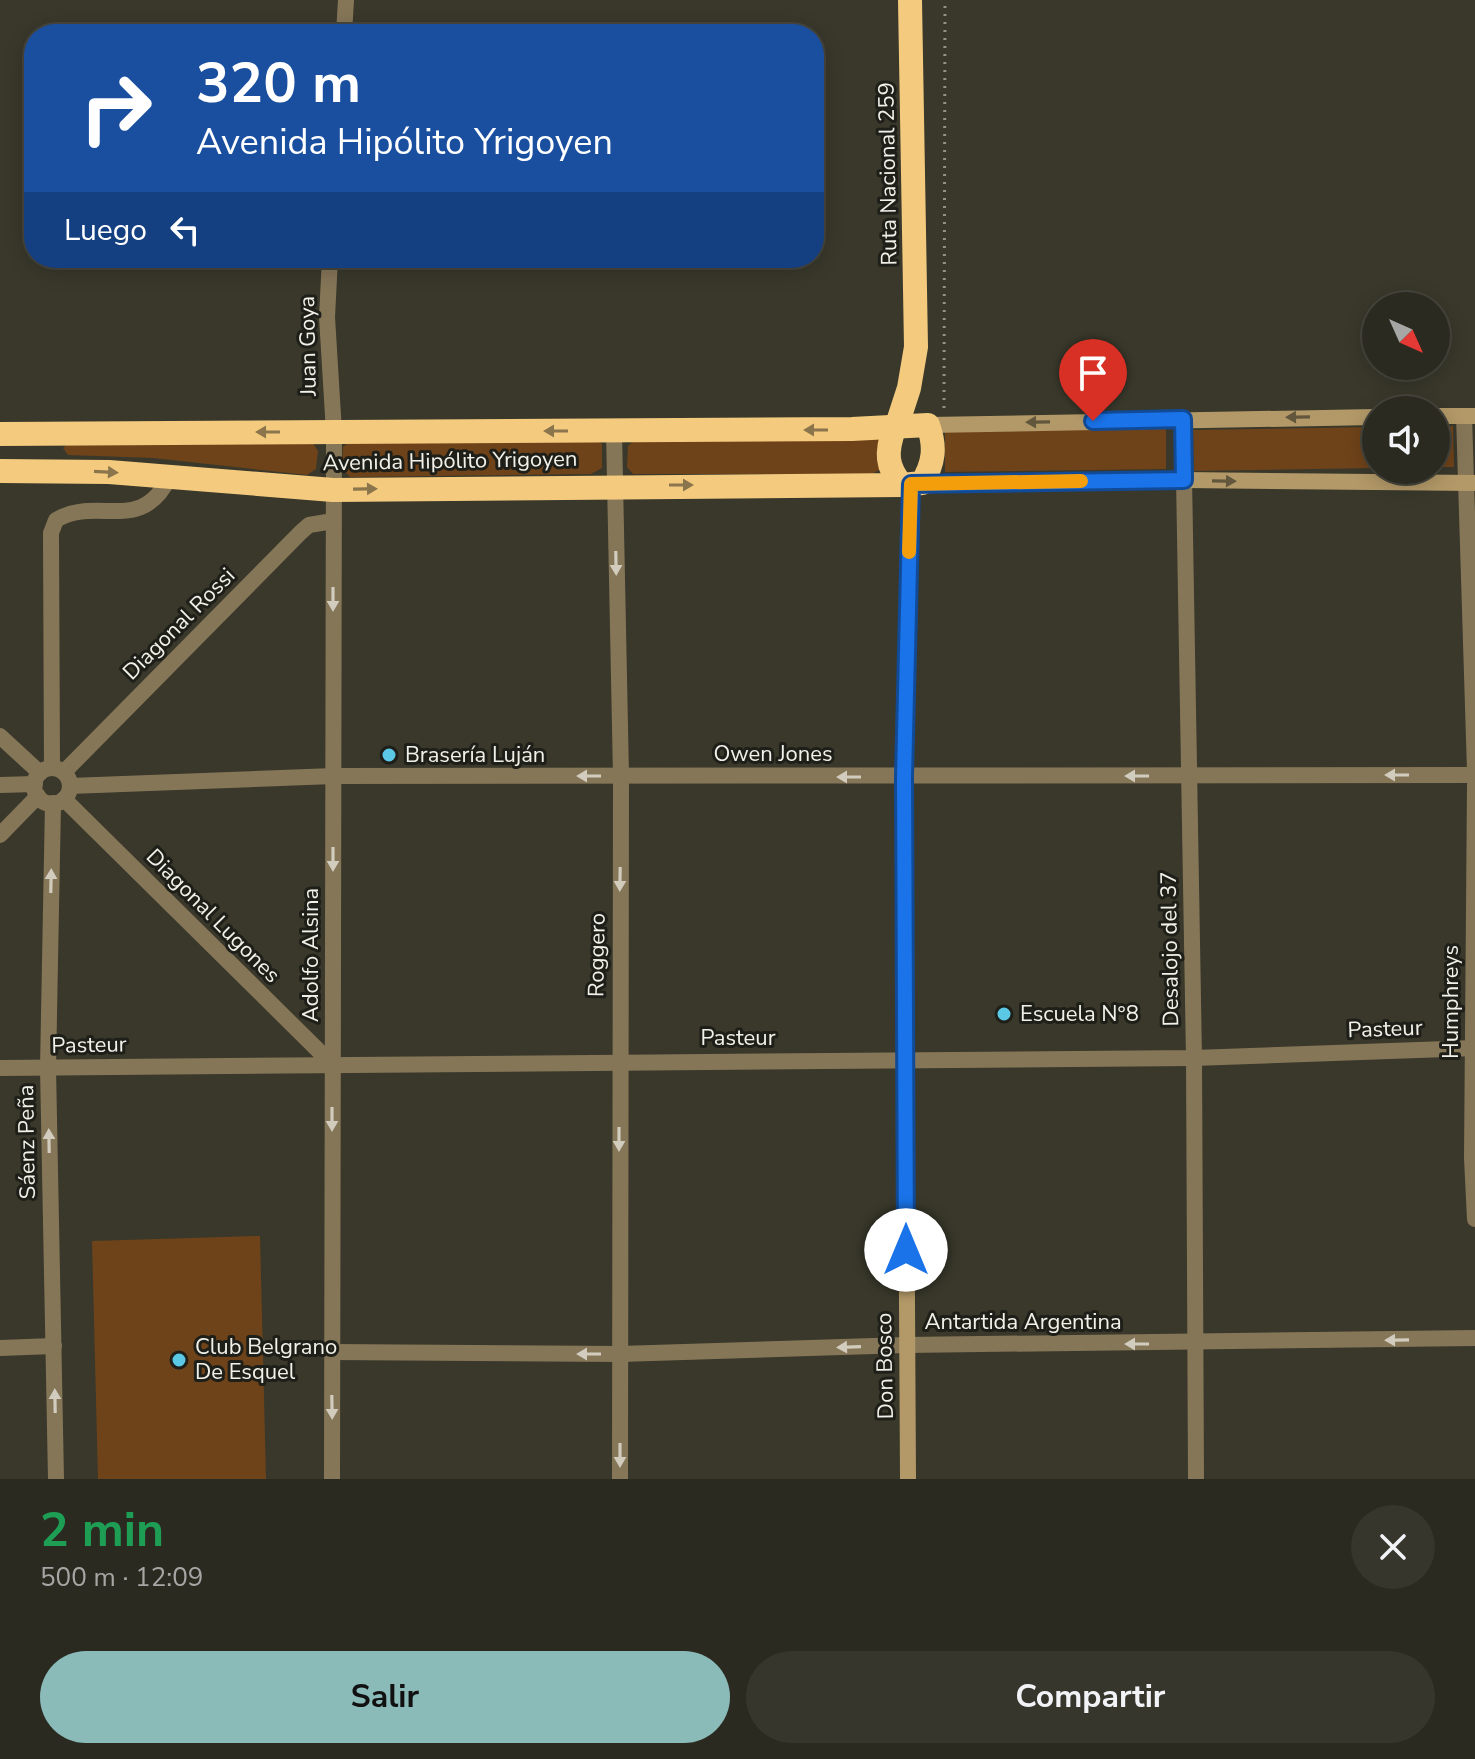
<!DOCTYPE html>
<html lang="es">
<head>
<meta charset="utf-8">
<style>
	:root { --surface:#2b2a20; --page:#37362d; --text:#f1f3f6; --muted:#a6a7a5; --line:#47463e; --accent:#8bbbb9 }
	body { margin:0; font-family:"Nunito Sans",sans-serif; background:var(--page); color:var(--text); height:100vh; display:flex; flex-direction:column; font-size:30px; white-space:nowrap }
	* { box-sizing:border-box; margin:0 }
	p { font-size:26px; color:var(--muted) }
	.icon { flex:none; width:44px; height:44px; fill:none; stroke:currentColor; stroke-width:2; stroke-linecap:round; stroke-linejoin:round }
	.map { position:relative; height:1479px; overflow:hidden }
	.panel { display:flex; flex-direction:column; background:var(--surface); flex:1 }
	.panel>* { flex:none }
	.hud { position:absolute; left:24px; top:24px; width:800px; height:244px; border-radius:32px; box-shadow:0 4px 20px #0003,0 0 0 2px var(--line); background:#1a4fa0; color:#fff; overflow:hidden }
	.needle { width:52px; rotate:135deg }
	.tools { position:absolute; left:1362px; top:292px; display:grid; gap:16px }
	.tools a { display:grid; place-items:center; width:88px; height:88px; border-radius:50%; background:var(--surface); box-shadow:0 4px 20px #0003,0 0 0 2px var(--line); font-size:40px }
	.pin { position:absolute; display:grid; place-items:center; width:68px; height:68px; color:#fff; margin:-82px -34px; border-radius:50% 50% 50% 0; rotate:-45deg; box-shadow:0 0 8px #0007 }
	.pin .icon { rotate:45deg }
	.me { position:absolute; width:88px; margin:-44px; rotate:0deg; stroke-linejoin:round; filter:drop-shadow(0 0 6px #0008) }
	.turn { display:flex; align-items:center; gap:28px; height:168px; padding:0 40px; font-size:36px }
	.turn .icon { width:104px; height:104px; stroke-width:2.5 }
	.turn b { display:block; font-size:56px; line-height:68px }
	.then { display:flex; align-items:center; height:76px; padding:0 40px; background:#0003; gap:16px; font-size:30px }
	.round { display:grid; place-items:center; flex:none; width:84px; height:84px; border-radius:42px; background:var(--page) }
	.summary { display:flex; align-items:center; justify-content:space-between; height:136px; padding:0 40px }
	h1 { font-size:48px; font-weight:700; line-height:60px; color:#1e9e55 }
	.button { display:flex; gap:16px; margin-top:auto; padding:16px 40px }
	.button a { flex:1; height:92px; border-radius:48px; background:var(--accent); color:#111; font-size:32px; font-weight:700; line-height:92px; text-align:center }
	.button a+a { background:var(--page); color:var(--text) }
	.map>svg:first-child { display:block }
</style>
</head>
<body>
<div class="map">
<svg width="1475" height="1479" viewBox="0 0 1475 1479">
	<rect width="100%" height="100%" fill="#39382b"/>
	<g fill="#6f431a">
		<path d="M1436,426H1453L1454,467H1436Z"/>
		<path d="M1376,427V468L1194,471L1193,430Z"/>
		<path d="M1166,428V469L945,472V431Z"/>
		<path d="M877,434L881,442V469L872,474H633L627,467L628,446L636,439Z"/>
		<path d="M592,437L602,444V468L591,474L350,477L342,469L343,447L351,440Z"/>
		<path d="M311,440L318,451L316,469L307,475L153,458L68,455L63,448L70,442Z"/>
		<path d="M260,1236L266,1479H98L92,1241Z"/>
	</g>
	<g fill="none" stroke-linecap="round" stroke-linejoin="round">
		<path stroke="#939388" stroke-width="3" stroke-dasharray="2 6" stroke-linecap="butt" d="M944,408L945,0"/>
		<g stroke="#867658" stroke-width="16">
			<path d="M344,34L346,0"/>
			<path d="M330,258L327,317L334,432L332,1479"/>
			<path d="M1464,416L1475,771"/>
			<path d="M1183,419L1194,1058L1196,1479"/>
			<path d="M614,431L621,776L620,1479"/>
			<path d="M0,736L40,773"/>
			<path d="M52,768L51,533L56,520C98,495 141,536 170,476"/>
			<circle cx="52" cy="786" r="18"/>
			<path d="M64,772L301,532L309,525L333,521"/>
			<path d="M0,785L35,784"/>
			<path d="M1475,785L1472,1158L1475,1219"/>
			<path d="M70,786L334,776L1475,775"/>
			<path d="M64,799L332,1064"/>
			<path d="M53,803L48,1068L56,1479"/>
			<path d="M0,835L38,796"/>
			<path d="M0,1068L1194,1058L1475,1048"/>
			<path d="M0,1348L54,1346"/>
			<path d="M331,1352L620,1354L906,1345L1475,1338"/>
		</g>
		<g stroke="#b39968" stroke-width="16">
			<path d="M1436,416H1475"/>
			<path d="M928,425L1376,417"/>
			<path d="M922,483L1184,480L1475,483"/>
			<path d="M908,1479L904,777L911,484"/>
		</g>
		<g stroke="#f4cb7e" stroke-width="24">
			<path d="M896,428L909,388L916,347L910,0"/>
			<path d="M894,429C886,452 886,467 902,485"/>
			<path d="M0,434L852,429L928,425C936,447 934,463 922,483L902,485L333,490L109,472L0,471"/>
		</g>
	</g>
	<defs><path id="oneway-solid" d="M-6-.8H1V-3.2L6.5 0L1 3.2V.8H-6Z" transform="scale(2)"/></defs>
	<g fill="#62563d">
		<use href="#oneway-solid" transform="translate(1298 417) rotate(179)"/>
		<use href="#oneway-solid" transform="translate(1038 422) rotate(179)"/>
		<use href="#oneway-solid" transform="translate(1224 481) rotate(1)"/>
	</g>
	<g fill="#8a754c">
		<use href="#oneway-solid" transform="translate(816 430) rotate(180)"/>
		<use href="#oneway-solid" transform="translate(556 431) rotate(180)"/>
		<use href="#oneway-solid" transform="translate(268 432) rotate(180)"/>
		<use href="#oneway-solid" transform="translate(106 472) rotate(3)"/>
		<use href="#oneway-solid" transform="translate(681 485)"/>
		<use href="#oneway-solid" transform="translate(365 489) rotate(-1)"/>
	</g>
	<g fill="#d1ccbe">
		<use href="#oneway-solid" transform="translate(616 563) rotate(89)"/>
		<use href="#oneway-solid" transform="translate(333 599) rotate(90)"/>
		<use href="#oneway-solid" transform="translate(1397 775) rotate(180)"/>
		<use href="#oneway-solid" transform="translate(589 776) rotate(180)"/>
		<use href="#oneway-solid" transform="translate(1137 776) rotate(180)"/>
		<use href="#oneway-solid" transform="translate(849 777) rotate(-180)"/>
		<use href="#oneway-solid" transform="translate(333 859) rotate(90)"/>
		<use href="#oneway-solid" transform="translate(620 879) rotate(91)"/>
		<use href="#oneway-solid" transform="translate(51 881) rotate(-89)"/>
		<use href="#oneway-solid" transform="translate(332 1119) rotate(90)"/>
		<use href="#oneway-solid" transform="translate(619 1139) rotate(90)"/>
		<use href="#oneway-solid" transform="translate(49 1141) rotate(-91)"/>
		<use href="#oneway-solid" transform="translate(1397 1340) rotate(179)"/>
		<use href="#oneway-solid" transform="translate(1137 1344) rotate(180)"/>
		<use href="#oneway-solid" transform="translate(849 1347) rotate(178)"/>
		<use href="#oneway-solid" transform="translate(589 1354) rotate(-180)"/>
		<use href="#oneway-solid" transform="translate(55 1401) rotate(-91)"/>
		<use href="#oneway-solid" transform="translate(332 1407) rotate(89)"/>
		<use href="#oneway-solid" transform="translate(620 1455) rotate(90)"/>
	</g>
	<g fill="none" stroke-linecap="round" stroke-linejoin="round">
		<defs>
			<path id="route" d="M906,1250L904,777L911,484L1184,480L1183,419L1093,421"/>
		</defs>
		<use href="#route" stroke="#114b97" stroke-width="20"/>
		<use href="#route" stroke="#1a73e8" stroke-width="14"/>
		<path stroke="#f59e0b" stroke-width="14" d="M909,552L911,484L1081,481"/>
	</g>
	<g fill="#5bc8e6" stroke="#1f1f19" stroke-width="3">
		<circle cx="389" cy="755" r="8"/>
		<circle cx="1004" cy="1014" r="8"/>
		<circle cx="179" cy="1360" r="8"/>
	</g>
	<g text-anchor="middle" dominant-baseline="central" stroke-width="6" stroke-linejoin="round" paint-order="stroke">
		<g font-size="22" fill="#f1f1e9" stroke="#1f1f19">
			<text transform="translate(888 174) rotate(-91)">Ruta Nacional 259</text>
			<text transform="translate(308 346) rotate(-91)">Juan Goya</text>
			<text transform="translate(450 461) rotate(-1)">Avenida Hipólito Yrigoyen</text>
			<text transform="translate(179 624) rotate(-45)">Diagonal Rossi</text>
			<text x="773" y="754">Owen Jones</text>
			<text transform="translate(213 916) rotate(45)">Diagonal Lugones</text>
			<text transform="translate(1170 949) rotate(-91)">Desalojo del 37</text>
			<text transform="translate(311 955) rotate(-90)">Adolfo Alsina</text>
			<text transform="translate(597 955) rotate(-89)">Roggero</text>
			<text transform="translate(1451 1002) rotate(-90)">Humphreys</text>
			<text transform="translate(1385 1029) rotate(-2)">Pasteur</text>
			<text x="738" y="1038">Pasteur</text>
			<text transform="translate(89 1045) rotate(-1)">Pasteur</text>
			<text transform="translate(27 1142) rotate(-91)">Sáenz Peña</text>
			<text x="1023" y="1322">Antartida Argentina</text>
			<text transform="translate(885 1366) rotate(-91)">Don Bosco</text>
		</g>
		<g font-size="22" fill="#f1f1e9" stroke="#1f1f19" text-anchor="start">
			<text x="405" y="755">Brasería Luján</text>
			<text x="1020" y="1014">Escuela N°8</text>
			<text x="195" y="1347">Club Belgrano<tspan x="195" dy="25">De Esquel</tspan></text>
		</g>
	</g>
</svg>
<div class="tools">
<a><svg class="needle" viewBox="-14 -14 28 28"><path d="M0-13l5 13h-10z" fill="#e53935"/><path d="M0 13l5-13h-10z" fill="#a6a7a5"/></svg></a>
<a><svg class="icon" aria-label="sound" viewBox="0 0 24 24"><path d="M4 9h4l5-4v14l-5-4H4zM17 9q2 3 0 6"/></svg></a>
</div>
<div class="pin" style="left:1093px;top:421px;background:#d93025"><svg class="icon" aria-label="arrive" viewBox="0 0 24 24"><path d="M6 21V4h12l-3 4 3 4H6"/></svg></div>
<svg class="me" style="left:906px;top:1250px" viewBox="-20 -20 40 40"><circle r="19" fill="#fff"/><path d="M0-13L10 11 0 6-10 11z" fill="#1a73e8"/></svg>
<div class="hud">
<div class="turn"><svg class="icon" aria-label="right" viewBox="0 0 24 24"><path d="M7 20v-9h11M14 6l5 5-5 5"/></svg><div><b>320 m</b>Avenida Hipólito Yrigoyen</div></div>
<div class="then">Luego<svg class="icon" aria-label="left" viewBox="0 0 24 24"><path d="M17 20v-9H6M10 6l-5 5 5 5"/></svg></div>
</div>
</div>
<section class="panel">
<div class="summary"><div><h1>2 min</h1><p>500 m · 12:09</p></div><a class="round"><svg class="icon" aria-label="close" viewBox="0 0 24 24"><path d="M6 6l12 12M18 6L6 18"/></svg></a></div>
<div class="button"><a>Salir</a><a>Compartir</a></div>
</section>
</body>
</html>
